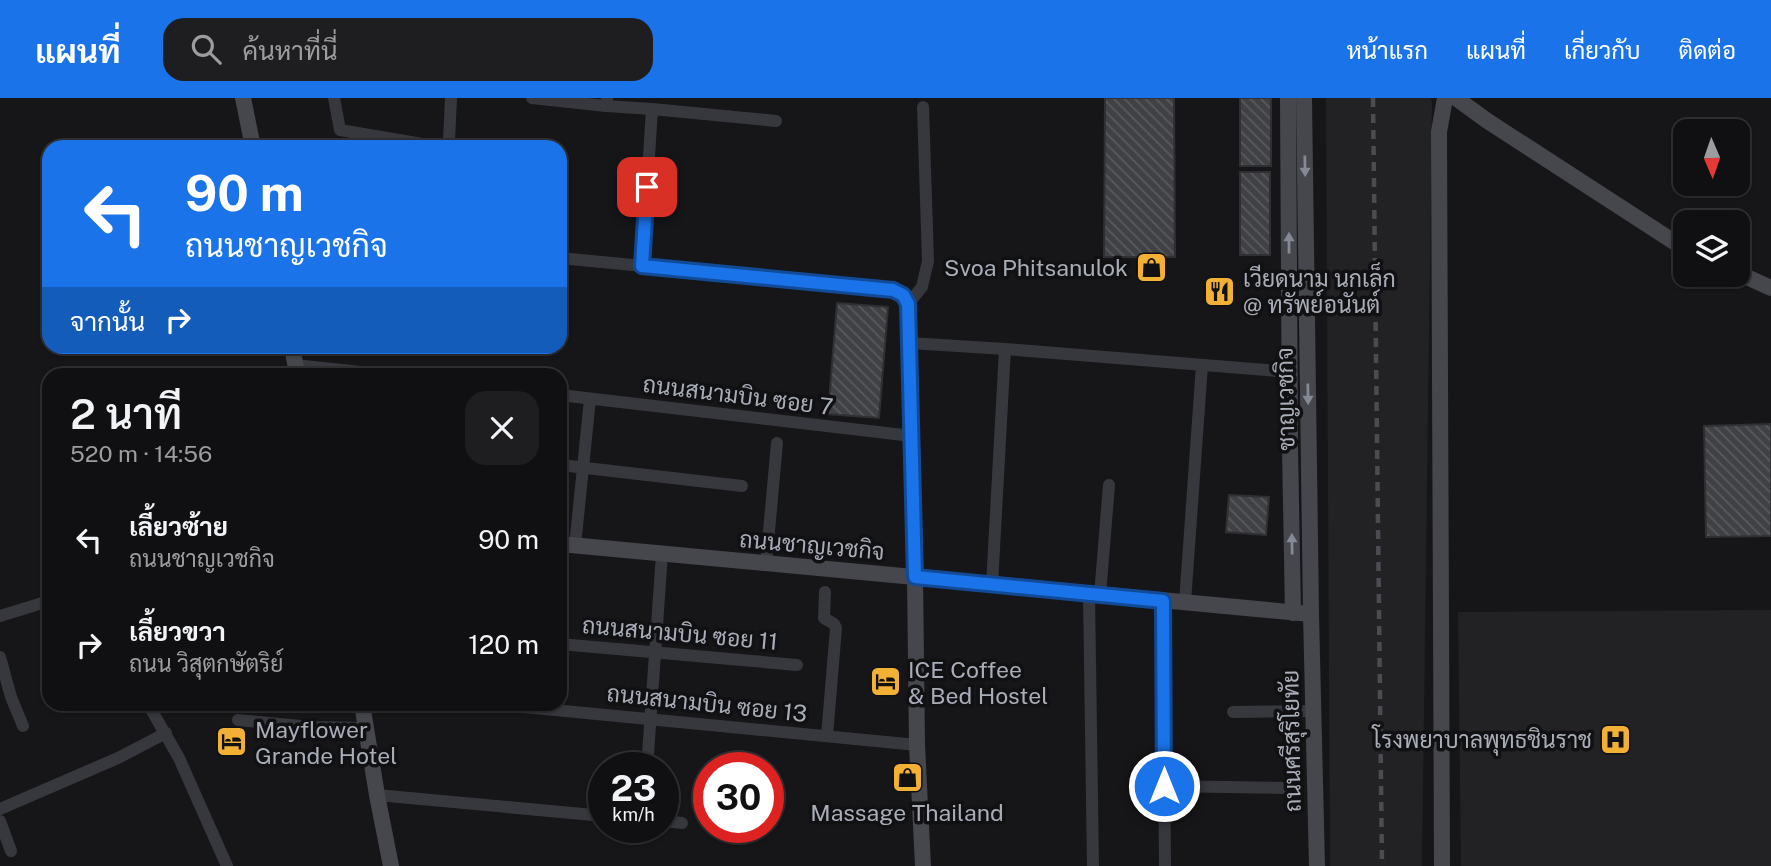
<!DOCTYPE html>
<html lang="th">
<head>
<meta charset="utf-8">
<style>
	:root { --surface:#101012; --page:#1e1e20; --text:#f1f3f6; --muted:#9c9d9f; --line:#303032; --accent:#1a73e8 }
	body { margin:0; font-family:"Public Sans",Sarabun,sans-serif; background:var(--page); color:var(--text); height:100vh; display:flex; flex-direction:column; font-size:26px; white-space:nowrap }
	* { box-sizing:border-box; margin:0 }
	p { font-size:23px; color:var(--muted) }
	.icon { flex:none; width:38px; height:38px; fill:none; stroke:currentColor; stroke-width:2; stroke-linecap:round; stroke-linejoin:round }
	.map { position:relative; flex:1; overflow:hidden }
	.side { position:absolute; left:42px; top:270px; width:525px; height:343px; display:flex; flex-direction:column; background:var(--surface); border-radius:21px; box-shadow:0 2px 5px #0004,0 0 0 2px var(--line) }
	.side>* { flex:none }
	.banner { position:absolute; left:42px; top:42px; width:525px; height:214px; border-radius:21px; box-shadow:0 2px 5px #0004,0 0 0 2px var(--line); background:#1a73e8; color:#fff; overflow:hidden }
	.needle { width:46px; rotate:178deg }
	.fabs { position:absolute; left:1673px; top:21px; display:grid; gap:14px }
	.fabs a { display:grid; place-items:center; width:77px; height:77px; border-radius:14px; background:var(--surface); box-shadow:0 2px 5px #0004,0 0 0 2px var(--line); font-size:35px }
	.speed { position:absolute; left:588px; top:654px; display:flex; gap:14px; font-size:35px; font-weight:700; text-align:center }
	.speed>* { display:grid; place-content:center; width:91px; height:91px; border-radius:50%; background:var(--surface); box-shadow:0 2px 5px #0004,0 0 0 2px var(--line); line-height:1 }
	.speed small { font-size:18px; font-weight:400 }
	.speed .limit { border:10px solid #d22; background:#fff; color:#111 }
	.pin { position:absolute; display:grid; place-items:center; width:60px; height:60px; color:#fff; margin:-30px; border-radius:14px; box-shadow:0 4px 10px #0006 }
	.me { position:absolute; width:77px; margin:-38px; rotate:0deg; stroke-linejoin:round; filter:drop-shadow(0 0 5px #0008) }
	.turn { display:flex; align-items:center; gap:24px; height:147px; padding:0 28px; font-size:32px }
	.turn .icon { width:91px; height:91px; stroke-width:2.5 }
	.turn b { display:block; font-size:49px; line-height:60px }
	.then { display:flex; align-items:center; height:66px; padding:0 28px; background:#0003; gap:14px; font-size:26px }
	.round { display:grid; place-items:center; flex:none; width:74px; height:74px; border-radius:21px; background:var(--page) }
	.overview { display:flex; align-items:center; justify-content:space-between; height:119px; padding:0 28px }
	h1 { font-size:42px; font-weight:600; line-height:52px }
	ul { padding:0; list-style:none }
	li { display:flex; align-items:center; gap:21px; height:105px; padding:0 28px }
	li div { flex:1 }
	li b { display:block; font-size:26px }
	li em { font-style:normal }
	header { display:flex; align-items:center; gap:42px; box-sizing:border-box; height:98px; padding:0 35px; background:var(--accent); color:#fff }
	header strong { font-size:33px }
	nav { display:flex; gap:38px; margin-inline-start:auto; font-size:24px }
	.search { width:490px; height:63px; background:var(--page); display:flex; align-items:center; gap:18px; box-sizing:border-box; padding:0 24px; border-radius:21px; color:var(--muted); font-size:26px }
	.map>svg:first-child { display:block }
</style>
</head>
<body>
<header>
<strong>แผนที่</strong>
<div class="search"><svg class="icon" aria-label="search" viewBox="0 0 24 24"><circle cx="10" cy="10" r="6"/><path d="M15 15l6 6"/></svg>ค้นหาที่นี่</div>
<nav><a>หน้าแรก</a><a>แผนที่</a><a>เกี่ยวกับ</a><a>ติดต่อ</a></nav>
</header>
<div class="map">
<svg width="1771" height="768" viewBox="0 0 1771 768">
	<defs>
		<pattern id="building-back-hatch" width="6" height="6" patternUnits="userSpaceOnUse" patternTransform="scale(1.75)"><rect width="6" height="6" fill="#404145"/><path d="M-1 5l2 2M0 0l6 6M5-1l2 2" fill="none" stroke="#595a5e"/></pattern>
	</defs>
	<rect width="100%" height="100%" fill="#161618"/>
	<g fill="#222225">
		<path d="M1326,0H1430L1432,3L1422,768H1330Z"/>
		<path d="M1771,512V768H1461L1458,514Z"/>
	</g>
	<g fill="url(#building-back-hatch)" stroke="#303034" stroke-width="2">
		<path d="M1105,0H1174L1175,159H1104Z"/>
		<rect x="1240" y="0" width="31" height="68"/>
		<rect x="1240" y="74" width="30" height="83"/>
		<path d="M837,205L888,209L879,320L828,316Z"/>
		<path d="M1771,326V438L1706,439L1704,328Z"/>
		<path d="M1229,397L1269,399L1266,437L1226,434Z"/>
	</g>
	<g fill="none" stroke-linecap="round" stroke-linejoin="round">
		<g stroke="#37383d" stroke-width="12">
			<path d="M334,0L340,32L440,49"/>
			<path d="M532,0L606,8"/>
			<path d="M607,0L606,8L652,11L776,23"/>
			<path d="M443,49L449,43L451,0"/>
			<path d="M560,160L893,192L903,197L908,206L922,189L928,163L923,9"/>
			<path d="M642,168L652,11"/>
			<path d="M910,245L1005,251L1290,274"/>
			<path d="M295,267L379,276"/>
			<path d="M560,297L912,338"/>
			<path d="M560,367L742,388"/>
			<path d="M575,448L590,301"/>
			<path d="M766,466L777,345"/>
			<path d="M992,487L1005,251"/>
			<path d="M825,494L824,520L834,526L836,530L827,638"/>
			<path d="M1089,496L1093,768"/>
			<path d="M1100,497L1109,387"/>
			<path d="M1163,503L1165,768"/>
			<path d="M1185,504L1202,267"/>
			<path d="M0,518L49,503"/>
			<path d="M560,546L797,567"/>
			<path d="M0,559L11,599L23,628"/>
			<path d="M148,606L179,660L227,768"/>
			<path d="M493,606L917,647"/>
			<path d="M1233,614L1313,613"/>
			<path d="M238,622L311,629L366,630"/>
			<path d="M647,670L662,456"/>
			<path d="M1164,688L1290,690"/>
			<path d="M377,697L604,718"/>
			<path d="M0,711L118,660L166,635"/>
			<path d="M0,723L11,753"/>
			<path d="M663,723L682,725"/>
		</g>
		<g stroke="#45474d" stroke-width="16">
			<path d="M243,0L253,49"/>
			<path d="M1288,0L1290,350L1293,515"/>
			<path d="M1304,0L1311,516L1317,768"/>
			<path d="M1456,0L1486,22L1685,151"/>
			<path d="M1738,175L1771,190"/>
			<path d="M908,206L915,479L917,647L923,768"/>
			<path d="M292,248L297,276"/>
			<path d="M560,446L1311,516"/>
			<path d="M362,606L377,697L391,768"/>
			<path d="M1442,768L1439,34L1445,0"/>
		</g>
		<path stroke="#4a4c52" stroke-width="4.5" stroke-dasharray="9 7" stroke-linecap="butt" d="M1373,0L1382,768"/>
	</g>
	<defs><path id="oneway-solid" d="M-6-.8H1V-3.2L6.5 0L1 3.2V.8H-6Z" transform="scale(1.75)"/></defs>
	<g fill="#858993">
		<use href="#oneway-solid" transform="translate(1305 68) rotate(89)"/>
		<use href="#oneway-solid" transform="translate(1289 145) rotate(-90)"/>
		<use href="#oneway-solid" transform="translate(1308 296) rotate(89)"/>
		<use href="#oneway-solid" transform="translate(1292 446) rotate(-91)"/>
	</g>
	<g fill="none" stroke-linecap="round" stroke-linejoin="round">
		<defs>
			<path id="route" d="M647,89L642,168L893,192L903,197L908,206L915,479L1163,503L1164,688"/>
		</defs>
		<use href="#route" stroke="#114b97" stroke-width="18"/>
		<use href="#route" stroke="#1a73e8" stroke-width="12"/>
	</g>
	<defs>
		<symbol id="shop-square" viewBox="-11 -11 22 22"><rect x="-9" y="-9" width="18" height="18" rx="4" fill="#f2b134" stroke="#111113"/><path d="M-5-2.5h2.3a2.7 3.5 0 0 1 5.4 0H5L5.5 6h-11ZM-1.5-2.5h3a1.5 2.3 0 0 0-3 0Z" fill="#111"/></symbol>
		<symbol id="restaurant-square" viewBox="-11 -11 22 22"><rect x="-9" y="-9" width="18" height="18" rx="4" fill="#f2b134" stroke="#111113"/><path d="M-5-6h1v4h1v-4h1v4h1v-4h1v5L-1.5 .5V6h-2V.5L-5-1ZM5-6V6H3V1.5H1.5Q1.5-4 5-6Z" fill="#111"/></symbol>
		<symbol id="hotel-square" viewBox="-11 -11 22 22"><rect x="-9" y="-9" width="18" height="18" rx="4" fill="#f2b134" stroke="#111113"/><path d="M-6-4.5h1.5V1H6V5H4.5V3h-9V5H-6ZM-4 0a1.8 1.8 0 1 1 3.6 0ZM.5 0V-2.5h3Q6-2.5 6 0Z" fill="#111"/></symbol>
		<symbol id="hospital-square" viewBox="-11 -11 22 22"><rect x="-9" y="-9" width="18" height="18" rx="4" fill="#f2b134" stroke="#111113"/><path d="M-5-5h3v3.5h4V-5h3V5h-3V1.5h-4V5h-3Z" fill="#111"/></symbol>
	</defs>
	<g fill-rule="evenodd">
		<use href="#shop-square" x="1134" y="152" width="35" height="35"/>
		<use href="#restaurant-square" x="1202" y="176" width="35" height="35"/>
		<use href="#hotel-square" x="868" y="566" width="35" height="35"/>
		<use href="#hospital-square" x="1598" y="624" width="35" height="35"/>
		<use href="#hotel-square" x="214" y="626" width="35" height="35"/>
		<use href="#shop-square" x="890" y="662" width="35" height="35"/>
	</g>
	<g text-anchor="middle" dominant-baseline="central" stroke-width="7" stroke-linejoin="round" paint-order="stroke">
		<g font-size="23" fill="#a8adb8" stroke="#111113" text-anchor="start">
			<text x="1128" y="169" text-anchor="end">Svoa Phitsanulok</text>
			<text x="1243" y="180">เวียดนาม นกเล็ก<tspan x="1243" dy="26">@ ทรัพย์อนันต์</tspan></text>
			<text x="908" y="571">ICE Coffee<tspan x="908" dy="26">&amp; Bed Hostel</tspan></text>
			<text x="255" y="631">Mayflower<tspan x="255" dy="26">Grande Hotel</tspan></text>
			<text x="1592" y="641" text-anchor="end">โรงพยาบาลพุทธชินราช</text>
			<text x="907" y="714" text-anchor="middle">Massage Thailand</text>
		</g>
		<g font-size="23" fill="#a8adb8" stroke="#111113">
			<text transform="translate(738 297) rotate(7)">ถนนสนามบิน ซอย 7</text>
			<text transform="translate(1285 301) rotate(-91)">ชาญเวชกิจ</text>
			<text transform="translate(812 447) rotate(5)">ถนนชาญเวชกิจ</text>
			<text transform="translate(680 535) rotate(5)">ถนนสนามบิน ซอย 11</text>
			<text transform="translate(707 605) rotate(6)">ถนนสนามบิน ซอย 13</text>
			<text transform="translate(1291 643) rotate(-91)">ถนนศรีสุริโยทัย</text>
		</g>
	</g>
</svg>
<div class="fabs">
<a><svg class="needle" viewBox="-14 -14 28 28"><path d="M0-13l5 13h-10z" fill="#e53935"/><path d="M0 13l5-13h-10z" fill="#9c9d9f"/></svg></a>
<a><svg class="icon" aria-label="layers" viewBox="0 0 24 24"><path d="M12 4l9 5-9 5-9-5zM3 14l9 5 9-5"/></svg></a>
</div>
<div class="speed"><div>23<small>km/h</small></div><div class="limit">30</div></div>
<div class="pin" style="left:647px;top:89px;background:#d93025"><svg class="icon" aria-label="arrive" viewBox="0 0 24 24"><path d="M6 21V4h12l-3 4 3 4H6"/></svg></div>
<svg class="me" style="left:1164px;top:688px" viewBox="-20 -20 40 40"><circle r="17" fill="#1a73e8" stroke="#fff" stroke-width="3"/><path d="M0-11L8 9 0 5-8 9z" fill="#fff"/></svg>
<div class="banner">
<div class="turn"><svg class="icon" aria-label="left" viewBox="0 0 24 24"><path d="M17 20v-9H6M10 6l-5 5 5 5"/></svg><div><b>90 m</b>ถนนชาญเวชกิจ</div></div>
<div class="then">จากนั้น<svg class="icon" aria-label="right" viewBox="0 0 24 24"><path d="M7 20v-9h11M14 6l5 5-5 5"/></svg></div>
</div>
<section class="side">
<div class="overview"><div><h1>2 นาที</h1><p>520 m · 14:56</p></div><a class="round"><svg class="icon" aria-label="close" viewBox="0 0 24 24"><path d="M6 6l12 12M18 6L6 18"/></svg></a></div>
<ul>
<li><svg class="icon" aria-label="left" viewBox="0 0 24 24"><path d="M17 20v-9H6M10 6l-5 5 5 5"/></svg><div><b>เลี้ยวซ้าย</b><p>ถนนชาญเวชกิจ</p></div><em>90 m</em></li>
<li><svg class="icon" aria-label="right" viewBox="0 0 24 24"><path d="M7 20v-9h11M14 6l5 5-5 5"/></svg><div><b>เลี้ยวขวา</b><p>ถนน วิสุตกษัตริย์</p></div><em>120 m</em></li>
</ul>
</section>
</div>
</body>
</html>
